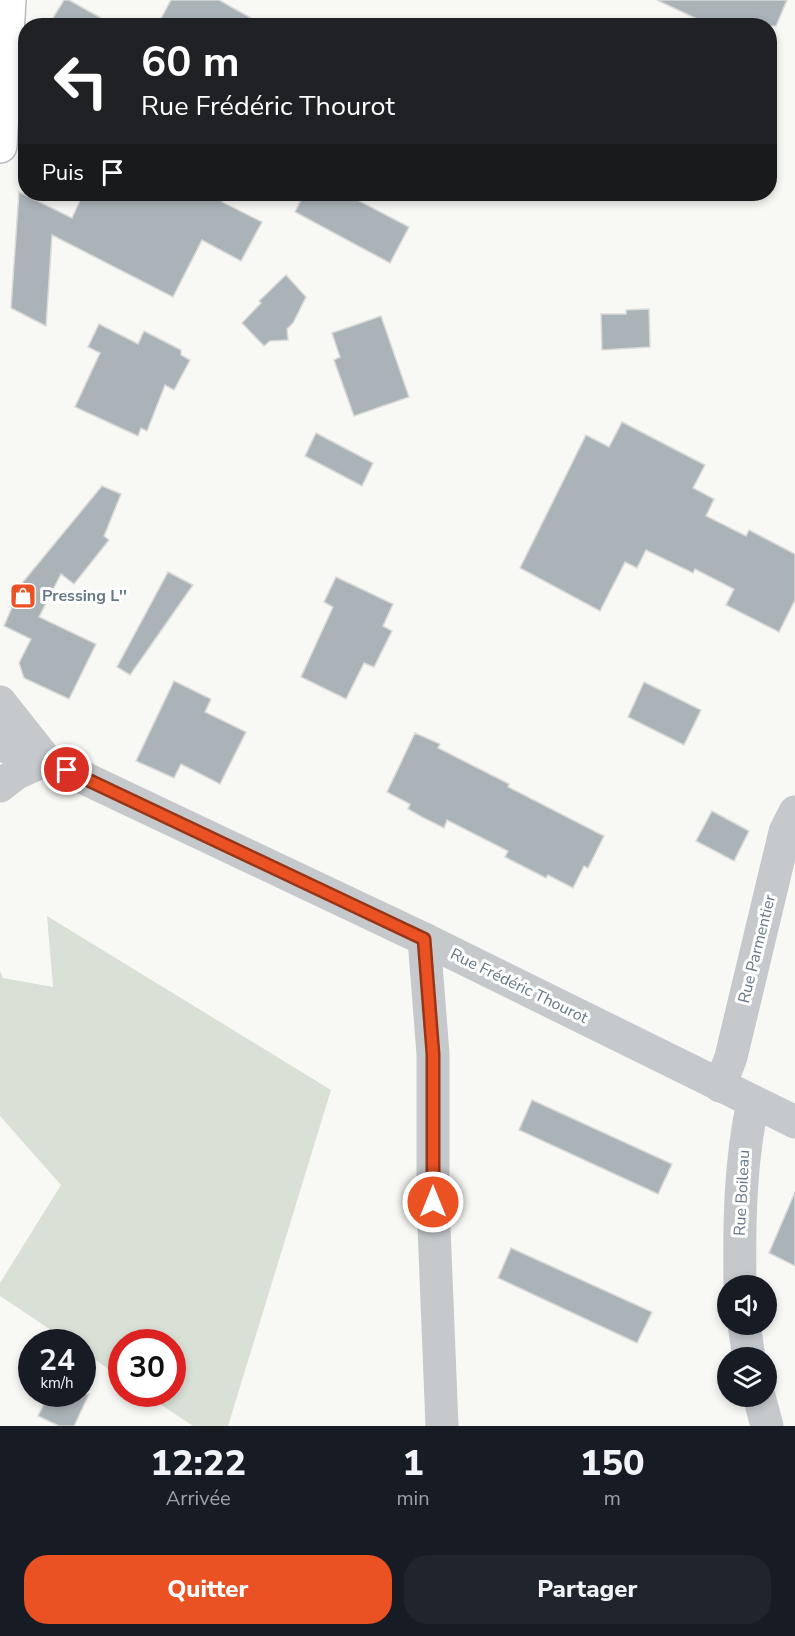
<!DOCTYPE html>
<html lang="fr">
<head>
<meta charset="utf-8">
<style>
	:root { --surface:#171b24; --page:#20242c; --text:#f1f3f6; --muted:#9ea1a6; --accent:#ea5123 }
	body { margin:0; font-family:"Nunito Sans",sans-serif; background:var(--page); color:var(--text); height:100vh; display:flex; flex-direction:column; font-size:22px; white-space:nowrap }
	* { box-sizing:border-box; margin:0 }
	p { font-size:20px; color:var(--muted) }
	.icon { flex:none; width:33px; height:33px; fill:none; stroke:currentColor; stroke-width:2; stroke-linecap:round; stroke-linejoin:round }
	.map { position:relative; height:1426px; overflow:hidden }
	.panel { display:flex; flex-direction:column; background:var(--surface); flex:1 }
	.panel>* { flex:none }
	.banner { position:absolute; left:18px; top:18px; width:759px; height:183px; border-radius:24px; box-shadow:0 3px 9px #0003; background:#202124; color:#fff; overflow:hidden }
	.buttons { position:absolute; left:717px; top:1275px; display:grid; gap:12px }
	.buttons a { display:grid; place-items:center; width:60px; height:60px; border-radius:50%; background:var(--surface); box-shadow:0 3px 9px #0003; font-size:30px }
	.speed { position:absolute; left:18px; top:1329px; display:flex; gap:12px; font-size:30px; font-weight:700; text-align:center }
	.speed>* { display:grid; place-content:center; width:78px; height:78px; border-radius:50%; background:var(--surface); box-shadow:0 3px 9px #0003; line-height:1 }
	.speed small { font-size:15px; font-weight:400 }
	.speed .limit { border:9px solid #d22; background:#fff; color:#111 }
	.pin { position:absolute; display:grid; place-items:center; width:51px; height:51px; color:#fff; margin:-26px; border:3px solid #fff; border-radius:50%; box-shadow:0 2px 6px #0007 }
	.me { position:absolute; width:66px; margin:-33px; rotate:0deg; stroke-linejoin:round; filter:drop-shadow(0 0 4px #0008) }
	.turn { display:flex; align-items:center; gap:21px; height:126px; padding:0 24px; font-size:27px }
	.turn .icon { width:78px; height:78px; stroke-width:2.5 }
	.turn b { display:block; font-size:42px; line-height:51px }
	.then { display:flex; align-items:center; height:57px; padding:0 24px; background:#0003; gap:12px; font-size:22px }
	.eta { display:flex; justify-content:space-evenly; align-items:center; height:102px; text-align:center }
	.eta b { font-size:36px; font-weight:800; line-height:42px }
	.primary-button { display:flex; gap:12px; margin-top:auto; padding:12px 24px }
	.primary-button a { flex:1; height:69px; border-radius:24px; background:var(--accent); color:#fff; font-size:24px; font-weight:800; line-height:69px; text-align:center }
	.primary-button a+a { background:var(--page); color:var(--text) }
	.map>svg:first-child { display:block }
</style>
</head>
<body>
<div class="map">
<svg width="795" height="1426" viewBox="0 0 795 1426">
	<rect width="100%" height="100%" fill="#f8f8f5"/>
	<path fill="#d9e0d6" d="M47,916L331,1090L228,1426H193L145,1394H172V1342H122L121,1378L83,1351L82,1342H69L0,1296V1283L61,1185L0,1116V971L3,978L53,987Z"/>
	<g fill="#aab3b8" stroke="#d9dad7" stroke-width="1.5">
		<path d="M64,0H69L115,26H48Z"/>
		<path d="M171,0H219L265,26H157Z"/>
		<path d="M657,0H787L776,26H712Z"/>
		<path d="M19,192L72,218L83,194H226L222,202L262,222L241,261L202,240L173,297L52,235L46,326L11,308Z"/>
		<path d="M304,194H346L409,227L390,263L295,212Z"/>
		<path d="M286,275L306,297L293,323L287,329L288,340L270,341L264,346L242,323L261,303L259,301Z"/>
		<path d="M649,309L650,347L602,350L601,314H626V310Z"/>
		<path d="M381,316L409,397L354,416L334,360L340,357L332,333Z"/>
		<path d="M99,324L138,344L144,331L181,350V355L190,360L174,390L165,385L147,431L141,428L138,436L75,407L100,353L88,347Z"/>
		<path d="M622,422L705,465L693,488L714,499L706,516L746,536L749,530L795,554V600L779,632L726,605L734,589L695,569L693,573L646,550L637,568L625,562L600,611L520,568L586,435L609,447Z"/>
		<path d="M316,433L373,463L362,486L305,456Z"/>
		<path d="M102,486L121,494L104,536L109,540L74,584L61,574L39,617L96,644L69,699L24,678L19,663L31,639L4,626L23,582Z"/>
		<path d="M168,572L193,585L130,675L117,667Z"/>
		<path d="M336,577L393,604L383,626L392,631L374,667L364,663L346,699L301,677L333,607L324,602Z"/>
		<path d="M174,681L211,699L205,712L246,732L220,784L181,764L174,778L136,761Z"/>
		<path d="M644,682L701,710L684,745L628,717Z"/>
		<path d="M415,733L440,744L438,748L509,784L508,787L604,836L588,868L584,866L573,888L548,875L546,878L505,857L508,851L447,820L444,828L422,817L408,809L410,804L387,792Z"/>
		<path d="M712,811L749,831L734,861L696,841Z"/>
		<path d="M532,1100L672,1164L658,1194L519,1130Z"/>
		<path d="M795,1192V1266L769,1253Z"/>
		<path d="M511,1248L652,1312L637,1343L498,1278Z"/>
		<path d="M49,1394H89L74,1426H59L38,1416Z"/>
	</g>
	<g fill="none" stroke-linecap="round" stroke-linejoin="round">
		<defs>
			<path id="secondary" d="M0,146L9,0"/>
		</defs>
		<use href="#secondary" stroke="#b7bdc1" stroke-width="36"/>
		<g stroke="#c5c9cc" stroke-width="33">
			<path d="M0,702L46,760"/>
			<path d="M0,745L46,760L424,939L795,1122"/>
			<path d="M0,786L17,773L46,760"/>
			<path d="M424,939L433,1054V1202L442,1426"/>
			<path d="M720,1086L731,1057L785,832L795,812"/>
			<path d="M740,1286C739,1224 740,1162 753,1102"/>
			<path d="M744,1324L749,1358"/>
			<path d="M759,1396L767,1426"/>
		</g>
		<use href="#secondary" stroke="#fff" stroke-width="33"/>
	</g>
	<g fill="none" stroke-linecap="round" stroke-linejoin="round">
		<defs>
			<path id="route" d="M67,770L424,939L433,1054V1202"/>
		</defs>
		<use href="#route" stroke="#983517" stroke-width="15"/>
		<use href="#route" stroke="#ea5123" stroke-width="10"/>
	</g>
	<defs>
		<symbol id="shop-square" viewBox="-11 -11 22 22"><rect x="-9" y="-9" width="18" height="18" rx="4" fill="#ea5123" stroke="#fff"/><path d="M-5-2.5h2.3a2.7 3.5 0 0 1 5.4 0H5L5.5 6h-11ZM-1.5-2.5h3a1.5 2.3 0 0 0-3 0Z" fill="#fff"/></symbol>
	</defs>
	<g fill-rule="evenodd">
		<use href="#shop-square" x="8" y="581" width="30" height="30"/>
	</g>
	<g text-anchor="middle" dominant-baseline="central" stroke-width="6" stroke-linejoin="round" paint-order="stroke">
		<g font-size="16" font-weight="bold" fill="#667887" stroke="#fff" text-anchor="start">
			<text x="42" y="596">Pressing L''</text>
		</g>
		<g font-size="16" fill="#667887" stroke="#fff">
			<text transform="translate(757 949) rotate(-76)">Rue Parmentier</text>
			<text transform="translate(519 986) rotate(26)">Rue Frédéric Thourot</text>
			<text transform="translate(742 1193) rotate(-87)">Rue Boileau</text>
		</g>
	</g>
</svg>
<div class="buttons">
<a><svg class="icon" aria-label="sound" viewBox="0 0 24 24"><path d="M4 9h4l5-4v14l-5-4H4zM17 9q2 3 0 6"/></svg></a>
<a><svg class="icon" aria-label="layers" viewBox="0 0 24 24"><path d="M12 4l9 5-9 5-9-5zM3 14l9 5 9-5"/></svg></a>
</div>
<div class="speed"><div>24<small>km/h</small></div><div class="limit">30</div></div>
<div class="pin" style="left:67px;top:770px;background:#d93025"><svg class="icon" aria-label="arrive" viewBox="0 0 24 24"><path d="M6 21V4h12l-3 4 3 4H6"/></svg></div>
<svg class="me" style="left:433px;top:1202px" viewBox="-20 -20 40 40"><circle r="17" fill="#ea5123" stroke="#fff" stroke-width="3"/><path d="M0-11L8 9 0 5-8 9z" fill="#fff"/></svg>
<div class="banner">
<div class="turn"><svg class="icon" aria-label="left" viewBox="0 0 24 24"><path d="M17 20v-9H6M10 6l-5 5 5 5"/></svg><div><b>60 m</b>Rue Frédéric Thourot</div></div>
<div class="then">Puis<svg class="icon" aria-label="arrive" viewBox="0 0 24 24"><path d="M6 21V4h12l-3 4 3 4H6"/></svg></div>
</div>
</div>
<section class="panel">
<div class="eta">
<div><b>12:22</b><p>Arrivée</p></div>
<div><b>1</b><p>min</p></div>
<div><b>150</b><p>m</p></div>
</div>
<div class="primary-button"><a>Quitter</a><a>Partager</a></div>
</section>
</body>
</html>
